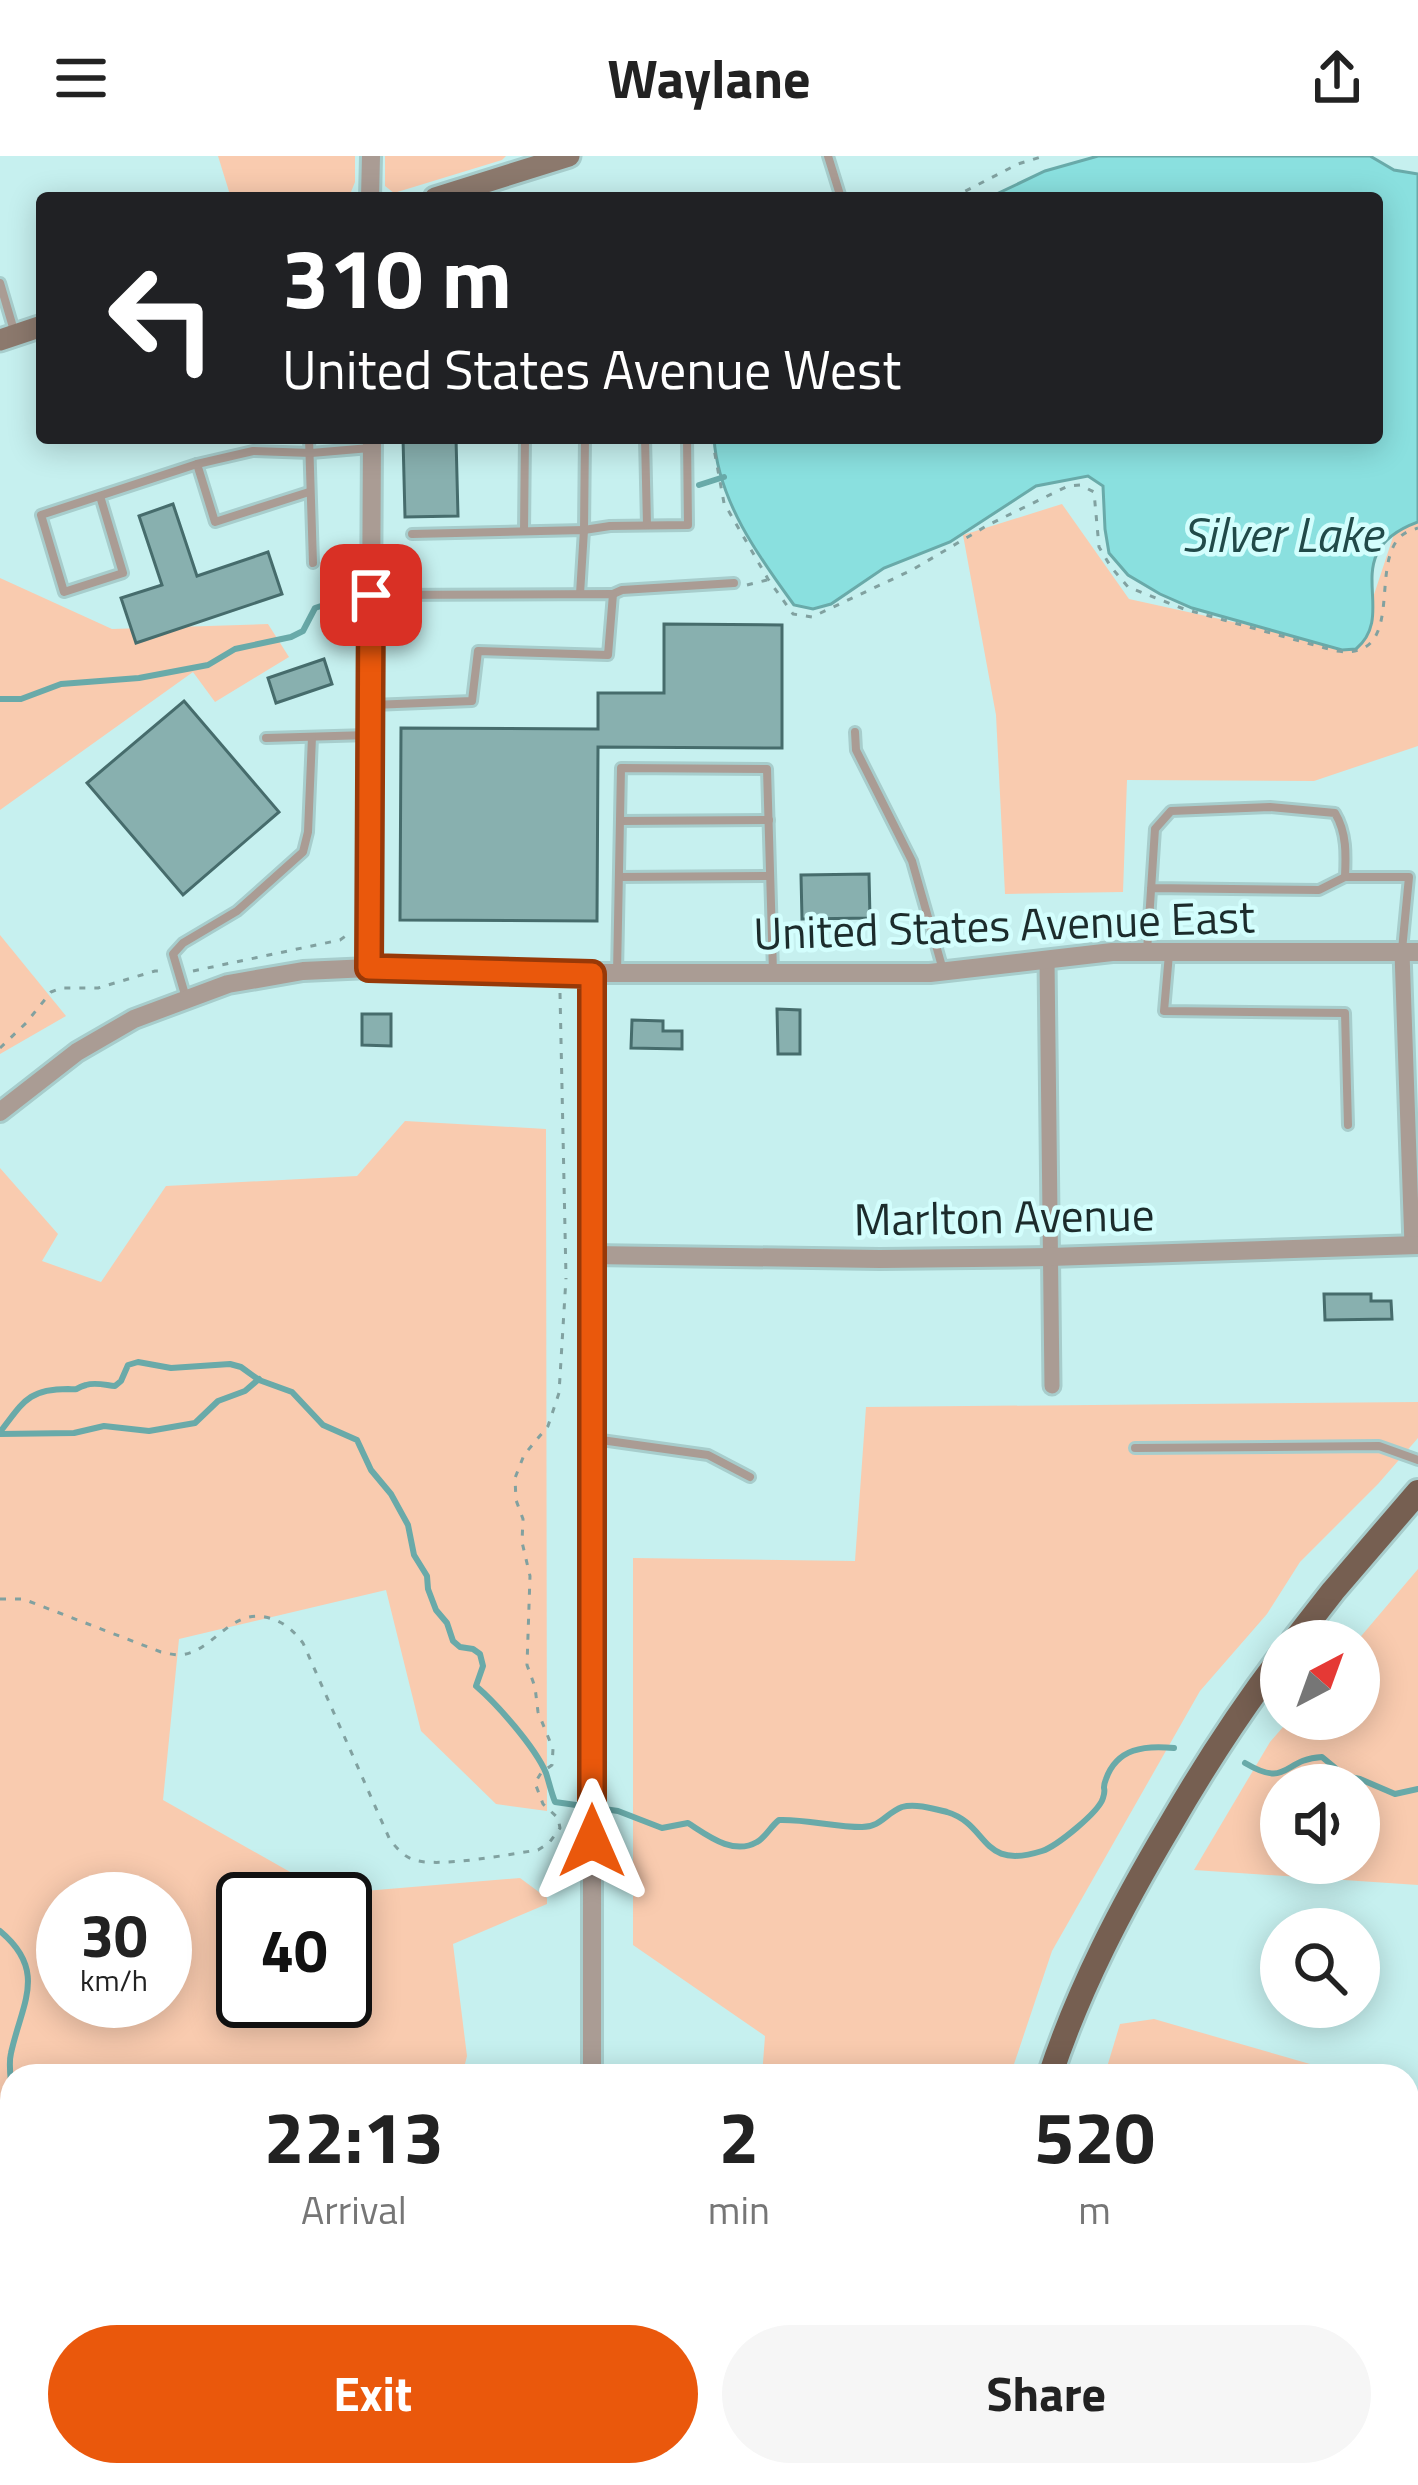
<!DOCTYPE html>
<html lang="en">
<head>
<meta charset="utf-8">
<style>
	:root { --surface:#fff; --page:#f6f6f6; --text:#222; --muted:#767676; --accent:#ea580c }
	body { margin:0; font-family:"Titillium Web",sans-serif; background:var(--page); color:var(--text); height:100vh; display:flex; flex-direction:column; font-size:45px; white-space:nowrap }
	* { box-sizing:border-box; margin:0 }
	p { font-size:39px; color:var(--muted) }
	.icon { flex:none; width:66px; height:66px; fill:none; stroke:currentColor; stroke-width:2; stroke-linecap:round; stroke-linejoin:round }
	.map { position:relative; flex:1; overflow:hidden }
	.panel { position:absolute; left:0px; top:1908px; width:1419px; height:423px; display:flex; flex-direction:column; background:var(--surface); border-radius:36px 36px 0 0; box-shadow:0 6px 30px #0003 }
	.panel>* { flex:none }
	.top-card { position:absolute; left:36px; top:36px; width:1347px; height:252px; border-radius:12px; box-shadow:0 6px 30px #0003; background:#202124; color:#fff; overflow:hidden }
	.needle { width:78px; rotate:41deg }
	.buttons { position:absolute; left:1260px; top:1464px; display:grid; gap:24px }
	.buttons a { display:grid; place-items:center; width:120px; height:120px; border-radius:50%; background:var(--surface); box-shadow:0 6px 30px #0003; font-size:60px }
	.speed { position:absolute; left:36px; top:1716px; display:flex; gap:24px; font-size:60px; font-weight:700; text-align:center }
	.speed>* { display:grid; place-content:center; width:156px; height:156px; border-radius:50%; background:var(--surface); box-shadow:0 6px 30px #0003; line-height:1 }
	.speed small { font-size:30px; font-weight:400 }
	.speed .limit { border:6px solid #111; border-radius:18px; background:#fff; color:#111 }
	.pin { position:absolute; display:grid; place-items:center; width:102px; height:102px; color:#fff; margin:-51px; border-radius:24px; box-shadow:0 6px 18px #0006 }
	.me { position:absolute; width:132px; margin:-66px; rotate:0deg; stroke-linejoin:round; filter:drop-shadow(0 0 9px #0008) }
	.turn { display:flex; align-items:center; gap:42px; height:252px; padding:0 48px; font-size:54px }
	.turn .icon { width:156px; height:156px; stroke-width:2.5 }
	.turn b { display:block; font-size:84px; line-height:102px }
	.eta { display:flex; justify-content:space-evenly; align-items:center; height:204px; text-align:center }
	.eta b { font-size:72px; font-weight:700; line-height:84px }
	.cta { display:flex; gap:24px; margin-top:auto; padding:24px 48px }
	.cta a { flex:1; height:138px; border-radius:72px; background:var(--accent); color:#fff; font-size:48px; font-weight:700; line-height:138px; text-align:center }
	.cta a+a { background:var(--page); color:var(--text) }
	header { display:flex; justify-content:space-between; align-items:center; height:156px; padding:0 48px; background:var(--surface); font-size:54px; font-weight:700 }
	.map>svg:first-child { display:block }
</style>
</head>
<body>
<header><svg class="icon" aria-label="menu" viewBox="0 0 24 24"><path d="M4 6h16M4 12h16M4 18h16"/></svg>Waylane<svg class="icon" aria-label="share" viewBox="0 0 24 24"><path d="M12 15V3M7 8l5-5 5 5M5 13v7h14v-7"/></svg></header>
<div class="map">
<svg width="1418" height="2329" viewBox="0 0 1418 2329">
	<rect width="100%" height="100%" fill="#c6f0ef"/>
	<g fill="#f9cbaf" fill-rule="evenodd">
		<path d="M218,0H355V26L349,41L344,42H231Z"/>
		<path d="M385,0H506L502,4L394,37L385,30Z"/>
		<path d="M1062,348L1129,443L1356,493L1395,375L1418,367V590L1314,625L1127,624L1123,736L1005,738L996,559L963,379Z"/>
		<path d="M0,422L112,473L268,468L289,501L215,546L193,516L0,654Z"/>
		<path d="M0,779L66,860L0,898Z"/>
		<path d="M405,965L546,973L547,1655L496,1648L421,1575L386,1434L179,1483L163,1644L329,1738L520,1722L547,1742V1748L453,1788L467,1900L462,1920H12V2319H441L440,2329H0V1012L58,1078L42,1105L101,1126L166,1030L357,1020ZM63,1743H165V1845H63ZM243,1743H345V1845H243Z"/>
		<path d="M1418,1246V1282L1378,1328L1300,1406L1267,1458L1200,1535L1052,1795L1010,1920H939L913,1910L909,1920H762L765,1880L633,1789V1402L855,1405L866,1251Z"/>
		<path d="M1418,1413V1729L1194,1714L1270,1586L1290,1563H1359V1485H1357ZM1281,1629H1359V1707H1281Z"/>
		<path d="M1154,1863L1317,1910L1328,1920H1100L1103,1911H1107L1120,1868Z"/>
		<path d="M1407,1990L1418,1998V2329H977L979,2319H1407Z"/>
	</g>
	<path fill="#8ae0df" stroke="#69aaa9" stroke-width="3" d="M1098,0H1370L1394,14L1418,18V366C1334,397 1400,456 1356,493L1342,494L1192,452L1160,438L1128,419L1109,397L1105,373L1103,330L1088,320L1036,330L950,386L884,412L831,448L813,453L794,449C758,400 718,344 714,282H1377V42H988L1045,15Z"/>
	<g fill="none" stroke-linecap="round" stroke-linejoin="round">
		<g stroke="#69aaa9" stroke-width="6">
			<path d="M699,329L724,321"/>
			<path d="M0,543H21L61,528L139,522L208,509L235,493L291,481L303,475L315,452L351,440"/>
			<path d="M0,1276C23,1247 27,1233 68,1233C82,1234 72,1233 86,1229C95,1226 105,1229 115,1230L121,1225L128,1209L138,1206L171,1212L230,1208L241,1211L259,1224L292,1236L323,1269L357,1284L371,1314L391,1338L408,1369L414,1399L427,1420L428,1433L436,1454L447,1467L453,1485L460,1491L473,1493L480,1498L483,1510L476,1530C497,1548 535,1591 546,1617C549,1626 551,1636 555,1646L618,1655L662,1672L688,1667C707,1679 733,1700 757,1686C765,1682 771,1670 779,1664C806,1663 834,1671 862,1671C881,1671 886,1657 902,1651C915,1647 935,1653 947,1656C990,1669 979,1715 1042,1695C1057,1690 1099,1656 1103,1642C1107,1629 1101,1636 1106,1623C1117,1592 1145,1589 1174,1592"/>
			<path d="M0,1278L74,1277L104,1270L149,1275L195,1267L218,1245L245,1235L259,1223"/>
			<path d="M1245,1607C1289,1633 1282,1603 1322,1601L1345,1620L1360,1623L1395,1638L1418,1633"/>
			<path d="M0,1775C48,1815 22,1847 11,1897C8,1909 11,1923 12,1936"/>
			<path d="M0,1993L12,1937"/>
			<path d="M0,2022L12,2052"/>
			<path d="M251,2319L260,2329"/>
		</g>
	</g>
	<g fill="#88b0af" stroke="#466c6c" stroke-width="3">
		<path d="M403,282H456L458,360L405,361Z"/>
		<path d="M173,348L197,420L268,396L282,438L136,487L121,442L162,429L139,360Z"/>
		<path d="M664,468L782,469V592L598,591L597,765L400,764L401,572L598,573V537H664Z"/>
		<path d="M324,503L332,528L276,547L268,522Z"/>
		<path d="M184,545L279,656L183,739L87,627Z"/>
		<path d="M869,718L870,762L802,763L801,719Z"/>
		<path d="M777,853L800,854V898H778Z"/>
		<path d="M362,858H391V890L362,889Z"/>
		<path d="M632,864L663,865V875H682V893L631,892Z"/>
		<path d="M1324,1138H1371V1145H1391L1392,1163L1325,1164Z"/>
	</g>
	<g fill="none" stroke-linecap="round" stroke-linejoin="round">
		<defs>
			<g id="service">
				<path d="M828,0L841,42"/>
				<path d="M0,127L15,178"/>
				<path d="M309,282L313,407"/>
				<path d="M585,282L584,374L610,370L688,369L687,282"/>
				<path d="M645,282L647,369"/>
				<path d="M197,308L215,366L309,336"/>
				<path d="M100,340L123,417L64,436L41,359L197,308L253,295L311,297L370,292"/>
				<path d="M524,375L525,282"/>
				<path d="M412,378L584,374L580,438"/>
				<path d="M613,438L622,434L734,427"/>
				<path d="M371,439L613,438L608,499L478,495L472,545L372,549"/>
				<path d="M855,576L856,594L912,705L943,814"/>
				<path d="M266,582L369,579"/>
				<path d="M620,665L769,664"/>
				<path d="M619,721L769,720"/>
				<path d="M1345,721H1409L1402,794"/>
				<path d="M1147,795L1155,673L1171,655L1270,651L1335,657C1347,677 1346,699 1345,721L1319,734L1151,732"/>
				<path d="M1169,798L1164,855L1345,857L1348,969"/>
				<path d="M617,817L621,612L767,613L773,816"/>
				<path d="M186,842L173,798L183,787L237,755L303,696L308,676L312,581"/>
				<path d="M594,1283L708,1299L750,1321"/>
				<path d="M1135,1292L1379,1290L1418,1304"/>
			</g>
			<g id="minor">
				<path d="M1402,796L1412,1089"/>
				<path d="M1047,804L1052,1230"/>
			</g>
			<g id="tertiary">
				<path d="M370,42L371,0"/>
				<path d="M369,812L372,282"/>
				<path d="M0,956L77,896L134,863L228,828L303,815L369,812L512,817H930L1112,796H1418"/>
				<path d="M591,1099L880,1103L1050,1101L1418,1089"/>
				<path d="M592,1920V817"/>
				<path d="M591,2329V2319"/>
			</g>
			<g id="secondary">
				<path d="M435,42L569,0"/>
				<path d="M0,184L42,170"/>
			</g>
			<g id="primary">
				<path d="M1294,1485L1333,1435L1418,1336"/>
				<path d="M1050,1920C1079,1832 1122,1750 1169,1671C1203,1612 1240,1555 1281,1501"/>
				<path d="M935,2329L938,2319"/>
			</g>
		</defs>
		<use href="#service" stroke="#a7cdcc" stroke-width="14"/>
		<use href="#minor" stroke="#a7cdcc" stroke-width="21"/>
		<use href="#tertiary" stroke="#a7cdcc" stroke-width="24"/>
		<use href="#secondary" stroke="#a7cdcc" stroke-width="27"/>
		<use href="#primary" stroke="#a7cdcc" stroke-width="30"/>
		<g stroke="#81a1a0" stroke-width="3" stroke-dasharray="6 9" stroke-linecap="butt">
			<path d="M952,42L1018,8L1044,0"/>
			<path d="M712,282L724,347L768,423L793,458L812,461L912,414L988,369L1068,330L1080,329L1094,336L1099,391L1111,411L1128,431L1184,453L1336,495C1407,505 1369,412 1400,381C1405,376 1412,374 1418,372"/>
			<path d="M747,429L767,424"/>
			<path d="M193,815L340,784L351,776"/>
			<path d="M560,837L566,1121"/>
			<path d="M0,892L26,867L51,836L61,832H98L155,815H165"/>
			<path d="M0,1443H23L161,1496C167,1497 173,1499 180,1499C213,1496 229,1454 265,1461C283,1465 292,1473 303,1487L390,1684C396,1691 403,1700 412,1703C434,1713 511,1698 538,1694L549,1687L560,1672L558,1662L543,1648L535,1627L541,1617L552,1609L553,1593L538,1556L535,1531L527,1509L530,1420L522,1386L523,1363L516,1344L515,1322L524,1299L548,1270L559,1237L566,1122"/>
		</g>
		<use href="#service" stroke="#aa9c94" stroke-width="8"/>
		<use href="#minor" stroke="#aa9c94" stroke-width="15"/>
		<use href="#tertiary" stroke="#aa9c94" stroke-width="18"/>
		<use href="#secondary" stroke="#8c796d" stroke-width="21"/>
		<use href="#primary" stroke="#765f51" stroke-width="24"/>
	</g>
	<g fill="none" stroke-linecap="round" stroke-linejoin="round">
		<defs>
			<path id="route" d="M371,439L369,812L592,818V1685"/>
		</defs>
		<use href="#route" stroke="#983908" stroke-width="30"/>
		<use href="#route" stroke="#ea580c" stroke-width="21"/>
	</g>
	<g text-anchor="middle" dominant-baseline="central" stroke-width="9" stroke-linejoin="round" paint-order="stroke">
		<g font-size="45" fill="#1c2c2c" stroke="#d3fefd">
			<text transform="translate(1004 768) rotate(-2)">United States Avenue East</text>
			<text transform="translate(1004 1060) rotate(-1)">Marlton Avenue</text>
		</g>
		<g font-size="48" font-style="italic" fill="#214a49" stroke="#d3fefd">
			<text x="1282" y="378">Silver Lake</text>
		</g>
	</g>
</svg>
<div class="buttons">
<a><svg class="needle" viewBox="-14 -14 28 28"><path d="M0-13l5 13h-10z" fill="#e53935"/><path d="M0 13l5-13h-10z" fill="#767676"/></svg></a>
<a><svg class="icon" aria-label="sound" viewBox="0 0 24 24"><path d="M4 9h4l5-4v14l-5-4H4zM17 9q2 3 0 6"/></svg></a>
<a><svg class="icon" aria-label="search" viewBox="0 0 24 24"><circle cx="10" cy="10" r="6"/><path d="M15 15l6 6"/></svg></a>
</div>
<div class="speed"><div>30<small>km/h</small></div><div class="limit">40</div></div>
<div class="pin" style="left:371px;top:439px;background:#d93025"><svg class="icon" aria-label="arrive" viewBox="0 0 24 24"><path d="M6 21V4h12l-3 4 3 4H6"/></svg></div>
<svg class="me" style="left:592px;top:1685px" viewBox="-20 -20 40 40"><path d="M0-17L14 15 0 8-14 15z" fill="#ea580c" stroke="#fff" stroke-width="4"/></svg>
<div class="top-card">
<div class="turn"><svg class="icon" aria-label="left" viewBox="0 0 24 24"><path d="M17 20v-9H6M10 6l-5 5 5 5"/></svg><div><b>310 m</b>United States Avenue West</div></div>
</div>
<section class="panel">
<div class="eta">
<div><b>22:13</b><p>Arrival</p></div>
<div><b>2</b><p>min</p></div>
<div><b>520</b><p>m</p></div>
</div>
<div class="cta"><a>Exit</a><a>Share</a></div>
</section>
</div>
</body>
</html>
